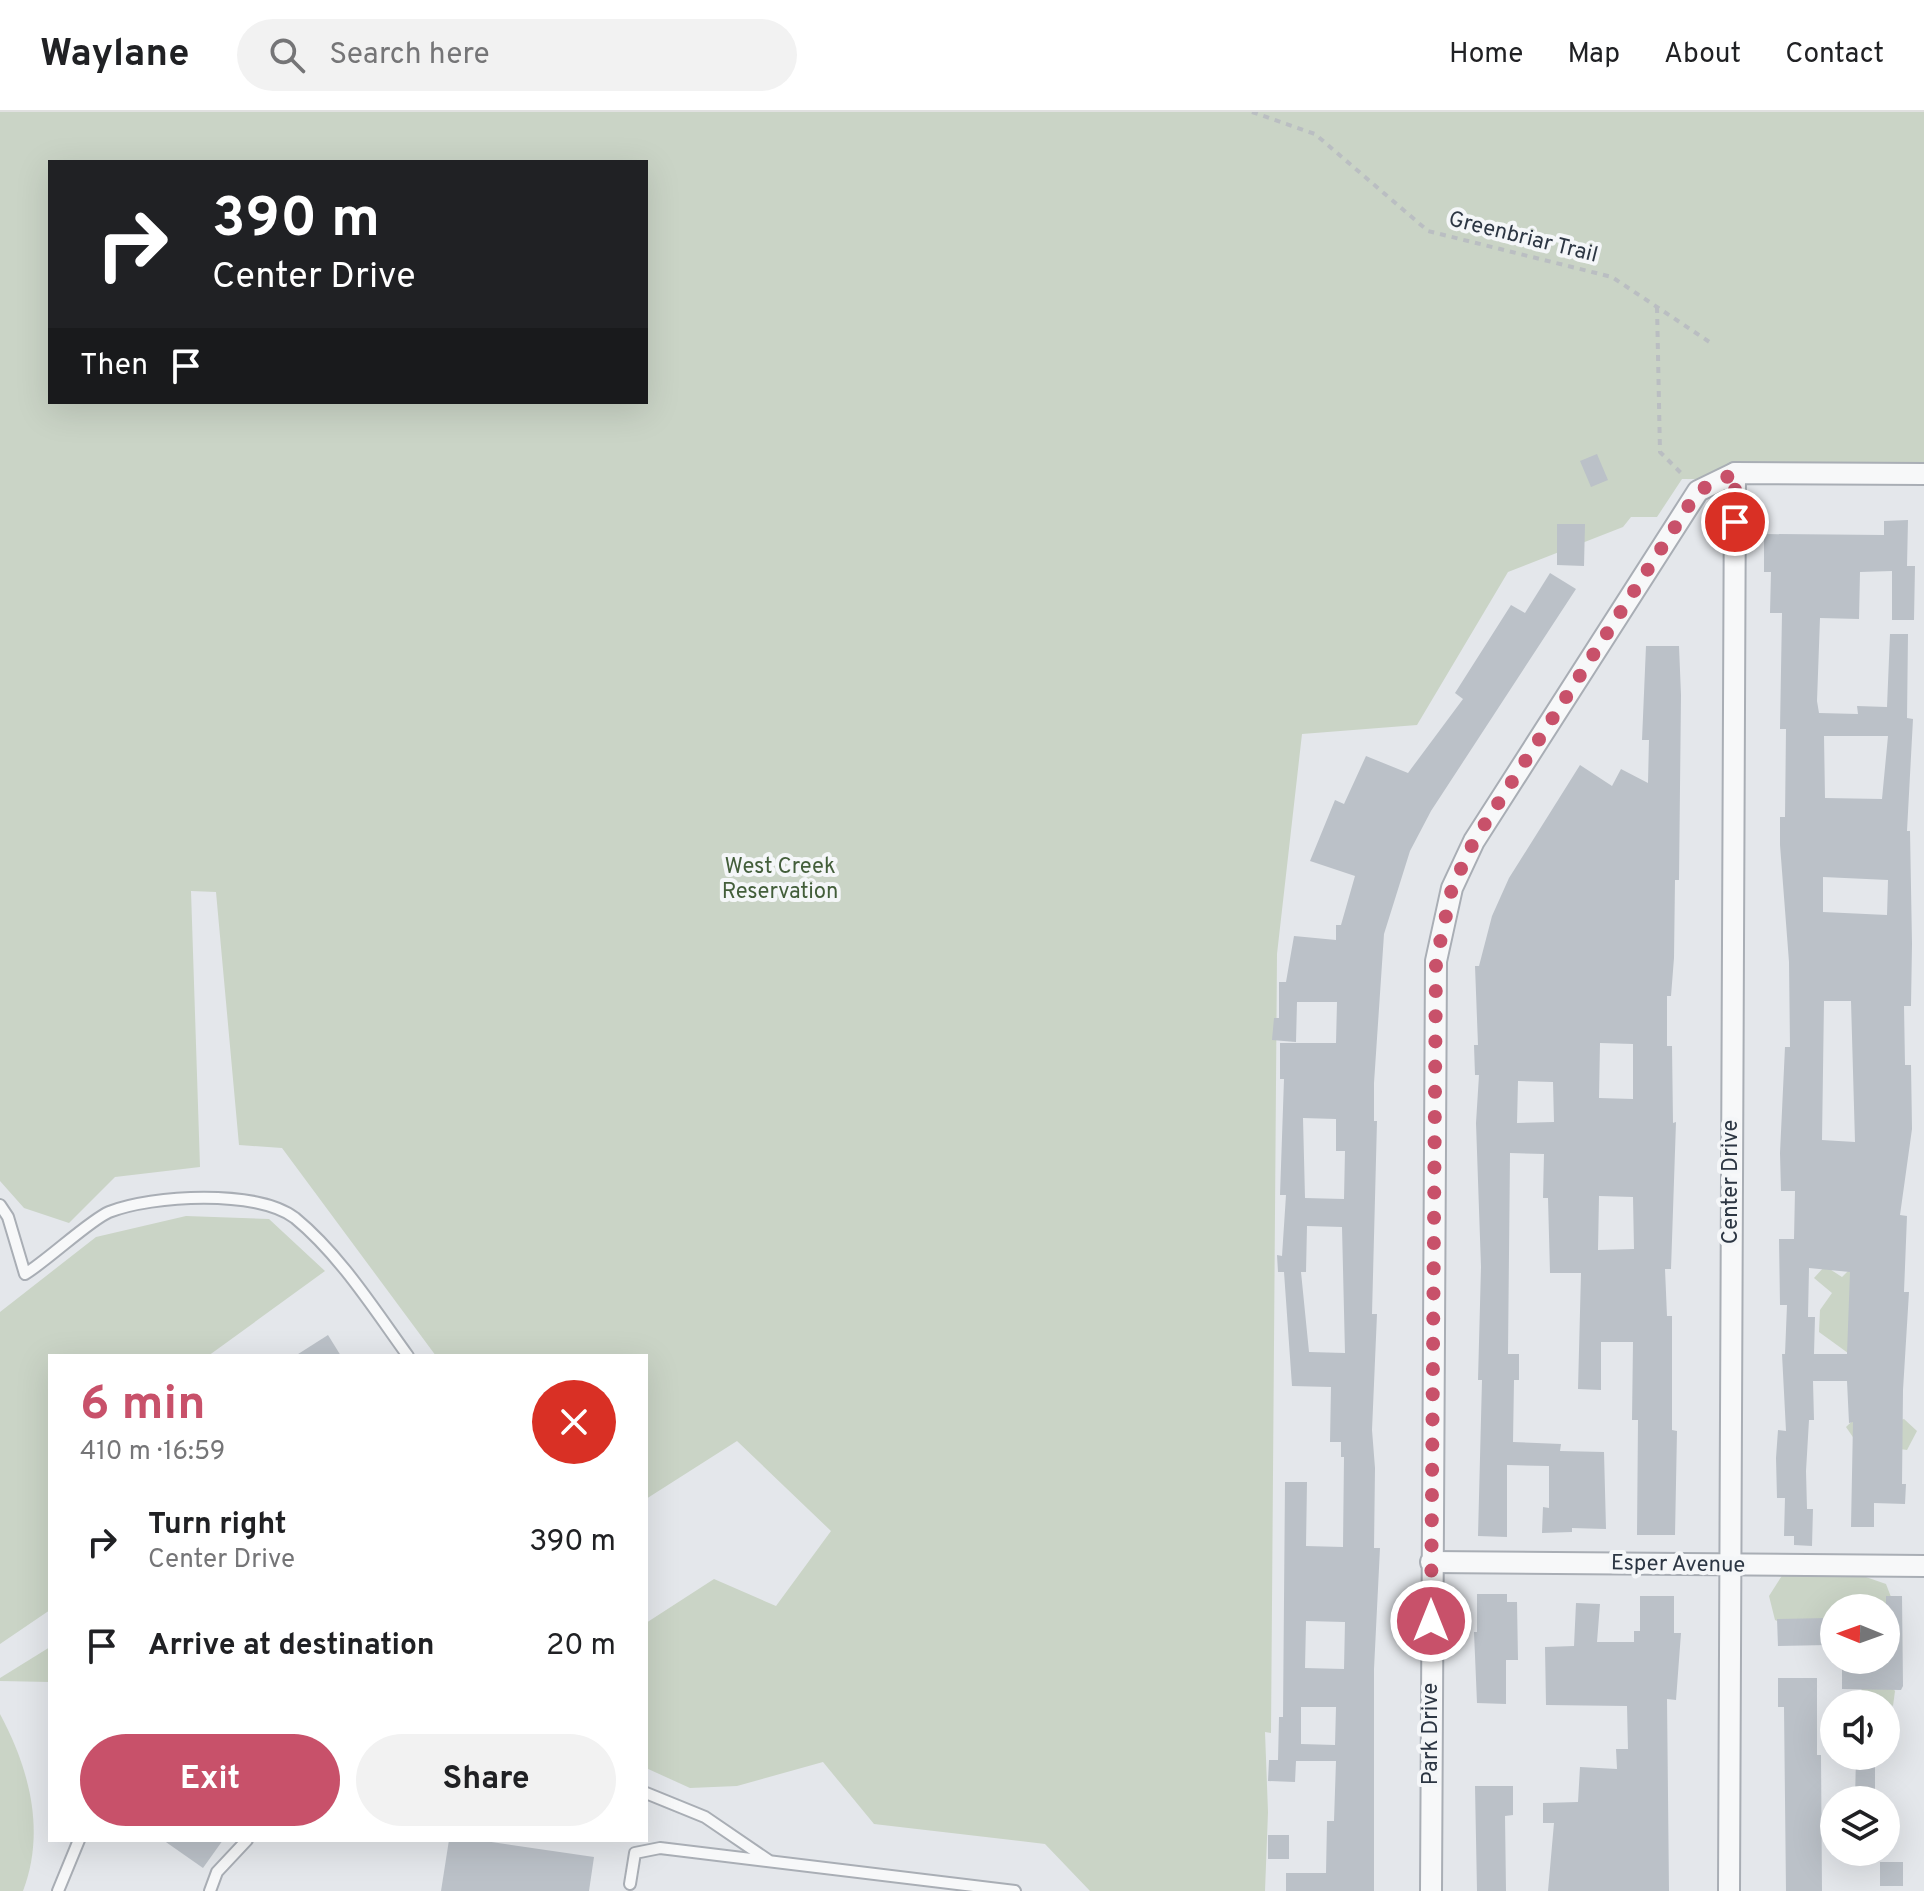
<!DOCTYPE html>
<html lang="en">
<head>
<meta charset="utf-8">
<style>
	:root { --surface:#fff; --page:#f2f2f2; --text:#202124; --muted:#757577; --line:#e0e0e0; --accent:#c8516a }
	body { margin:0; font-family:Overpass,sans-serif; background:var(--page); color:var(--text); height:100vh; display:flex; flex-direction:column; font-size:30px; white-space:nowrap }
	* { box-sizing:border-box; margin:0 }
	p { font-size:26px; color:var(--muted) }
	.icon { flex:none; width:44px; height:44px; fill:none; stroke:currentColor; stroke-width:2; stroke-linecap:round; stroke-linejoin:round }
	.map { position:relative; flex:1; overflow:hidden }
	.drawer { position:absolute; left:48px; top:1242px; width:600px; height:488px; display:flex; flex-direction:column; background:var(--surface); border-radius:0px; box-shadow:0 8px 32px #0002 }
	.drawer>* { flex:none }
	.guide { position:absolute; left:48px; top:48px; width:600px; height:244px; border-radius:0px; box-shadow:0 8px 32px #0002; background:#202124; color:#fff; overflow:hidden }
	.needle { width:52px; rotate:271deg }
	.buttons { position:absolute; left:1820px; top:1482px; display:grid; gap:16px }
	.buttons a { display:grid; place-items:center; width:80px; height:80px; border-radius:50%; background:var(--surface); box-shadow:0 8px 32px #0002; font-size:40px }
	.pin { position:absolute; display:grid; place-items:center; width:68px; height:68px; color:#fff; margin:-34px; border:4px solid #fff; border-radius:50%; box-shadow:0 2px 8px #0007 }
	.me { position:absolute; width:88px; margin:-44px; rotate:0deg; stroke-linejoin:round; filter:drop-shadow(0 0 6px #0008) }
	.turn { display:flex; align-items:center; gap:28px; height:168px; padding:0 32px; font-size:36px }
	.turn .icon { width:104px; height:104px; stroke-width:2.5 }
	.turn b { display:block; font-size:56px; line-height:68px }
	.then { display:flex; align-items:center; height:76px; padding:0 32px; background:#0003; gap:16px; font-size:30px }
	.round { display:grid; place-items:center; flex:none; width:84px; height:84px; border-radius:42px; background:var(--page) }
	.head { display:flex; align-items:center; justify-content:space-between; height:136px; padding:0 32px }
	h1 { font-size:48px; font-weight:700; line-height:60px; color:var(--accent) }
	.primary-button { display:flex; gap:16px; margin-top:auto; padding:16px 32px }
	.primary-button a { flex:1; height:92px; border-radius:48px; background:var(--accent); color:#fff; font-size:32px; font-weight:700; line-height:92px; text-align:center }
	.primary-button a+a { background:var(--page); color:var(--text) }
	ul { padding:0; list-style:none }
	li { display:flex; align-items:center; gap:24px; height:104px; padding:0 32px }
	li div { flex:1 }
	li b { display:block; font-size:30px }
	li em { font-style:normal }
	header { display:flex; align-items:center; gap:48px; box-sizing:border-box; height:112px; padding:0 40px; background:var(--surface); border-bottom:2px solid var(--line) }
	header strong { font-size:38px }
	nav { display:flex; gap:44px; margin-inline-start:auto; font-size:28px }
	.search { width:560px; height:72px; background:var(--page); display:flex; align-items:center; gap:20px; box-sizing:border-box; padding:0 28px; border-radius:44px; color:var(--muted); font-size:30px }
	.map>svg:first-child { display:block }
</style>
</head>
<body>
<header>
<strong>Waylane</strong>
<div class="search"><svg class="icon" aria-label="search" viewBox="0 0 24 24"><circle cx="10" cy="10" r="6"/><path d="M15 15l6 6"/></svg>Search here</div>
<nav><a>Home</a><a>Map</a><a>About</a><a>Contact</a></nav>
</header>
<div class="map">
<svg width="1924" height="1779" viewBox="0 0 1924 1779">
	<rect width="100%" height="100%" fill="#e4e7eb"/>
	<g fill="#cad4c6" fill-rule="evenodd">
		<path d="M0,0H1924V368L1682,367L1657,405H1631L1623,415L1508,460L1417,613L1302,622L1277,842L1271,1621L1265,1620L1268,1700L1265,1779H1090L1045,1732L874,1712L823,1650L737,1674L690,1676L646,1656V1511L714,1467L776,1494L831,1419L737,1329L646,1387V1244H436L282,1036L239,1033L216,780L191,779L200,1055L115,1065L69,1111L24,1096L0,1069ZM50,50H646V290H50Z"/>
		<path d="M186,1104L269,1107L325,1159L208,1244H50V1498L0,1532V1200L96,1125Z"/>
		<path d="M1858,1149L1886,1312L1904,1307L1917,1319L1907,1338L1857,1331L1846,1315L1869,1293L1859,1249L1819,1220L1820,1198L1832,1181L1814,1166L1825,1154L1842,1165Z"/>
		<path d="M1783,1462L1863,1464L1886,1472L1896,1498L1834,1496V1519L1803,1520L1775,1508L1769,1484Z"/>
		<path d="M50,1535V1570L0,1569V1566Z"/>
		<path d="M1880,1562L1895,1579L1893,1594L1878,1582L1876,1592H1856L1855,1583Z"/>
		<path d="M0,1602C29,1656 46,1719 23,1779H0Z"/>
	</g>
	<g fill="#bbc1c8" fill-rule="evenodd">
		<path d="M1597,342L1608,368L1591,375L1580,349Z"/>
		<path d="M1908,408L1907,454H1915L1914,508H1892V459L1860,460L1859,507L1820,506L1817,589L1819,601L1858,602L1857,594L1887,595L1890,522H1908L1907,606L1913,607L1907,719H1910L1912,832L1911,894H1904L1905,953H1911L1912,1017L1900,1103L1907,1104L1904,1180H1909L1903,1278L1902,1372H1906L1905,1392L1874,1391V1415H1851L1853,1310L1849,1311L1847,1269H1813L1814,1308H1809L1806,1359L1807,1397H1813L1812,1434L1794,1433V1424H1784L1785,1386H1777L1776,1346L1778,1318L1786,1319L1782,1242H1785L1787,1193H1780L1779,1127H1794L1795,1079H1781L1780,1041L1785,935H1790L1789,850L1780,733V705H1785L1786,617H1780L1782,501H1770L1771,460H1764V422L1884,423V409ZM1824,624H1888L1882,687L1825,686ZM1823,765L1888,768L1887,803L1823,800ZM1824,889H1851L1855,1030L1822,1028ZM1809,1156L1850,1160L1847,1242H1814L1815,1205H1808Z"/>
		<path d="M1557,412H1585L1584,454L1557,453Z"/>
		<path d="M1550,461L1576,477L1431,699L1410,739L1384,822L1374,971V1009H1377L1372,1202H1377L1372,1318L1375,1356L1374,1436H1380L1374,1557V1779H1286V1761H1326L1327,1709H1334L1336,1649H1296L1295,1670L1268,1669L1269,1648H1278L1279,1605H1283L1285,1370H1307L1306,1434L1343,1435L1344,1345H1341V1330H1330L1331,1275L1292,1274L1284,1160H1278L1277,1143L1282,1144L1286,1083H1280L1284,967H1280V931H1336L1337,890H1297L1296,930L1272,928L1274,906H1279V870H1286L1294,824L1336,828V813H1341L1355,764L1310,749L1335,688L1344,692L1366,644L1408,661L1463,587L1455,581L1511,493L1525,501ZM1303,1006L1336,1007V1039H1345L1344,1087L1305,1086ZM1307,1114L1342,1115L1345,1241L1309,1240L1301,1160H1306ZM1306,1509L1345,1510L1344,1557L1305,1556ZM1301,1595H1336L1335,1633L1301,1632Z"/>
		<path d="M1646,534H1679L1681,583L1679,768H1675L1674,846L1671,884H1667V934H1672L1673,1011L1676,1010L1671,1157H1665L1667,1204H1672V1318L1677,1319L1675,1423H1637L1638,1308H1632L1633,1230H1601V1278L1578,1277L1581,1161H1550L1548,1086H1543L1544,1042L1510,1041L1508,1242H1519V1268H1514L1513,1330L1561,1332L1560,1339L1604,1340L1606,1417L1572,1416V1420L1542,1421L1543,1395L1549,1396V1354L1507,1353V1425L1478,1424L1482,1268H1478L1481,1155L1476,1011L1479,963H1475L1474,933H1478L1475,854H1479L1492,804L1509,766L1580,653L1612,674L1621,657L1648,671L1649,628H1642ZM1600,931L1633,932V987L1599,986ZM1518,969L1553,970L1554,1010L1517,1011ZM1599,1084L1633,1085L1634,1137L1598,1138Z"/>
		<path d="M328,1223L341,1244H295Z"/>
		<path d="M1477,1482H1507V1490H1517L1518,1548H1506V1592L1477,1591L1474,1520H1477Z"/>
		<path d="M1640,1484H1674V1521H1681L1676,1588L1667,1587L1669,1779H1548L1554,1711H1543V1691L1578,1690L1580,1655L1617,1657L1616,1637H1628L1627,1594L1546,1593L1545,1535L1574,1534L1576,1491L1600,1492L1597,1530H1634V1519H1640Z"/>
		<path d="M1886,1484H1902L1903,1574L1901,1578L1842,1577V1548H1886Z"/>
		<path d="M1827,1506L1828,1533L1778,1534L1777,1507Z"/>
		<path d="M1778,1566H1817V1643H1821L1822,1779H1786L1784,1595H1778Z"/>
		<path d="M1856,1644H1875V1688H1855Z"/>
		<path d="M1475,1674H1513V1703L1505,1704L1506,1779H1477Z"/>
		<rect x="1268" y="1723" width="21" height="24"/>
		<path d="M163,1728H223L203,1756Z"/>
		<path d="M449,1728H478L594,1745L589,1779H441Z"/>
		<rect x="1880" y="1750" width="23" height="24"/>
	</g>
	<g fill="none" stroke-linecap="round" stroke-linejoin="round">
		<defs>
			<g id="lane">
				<path d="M0,1093L8,1105L25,1162C48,1148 90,1108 109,1100C152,1083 257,1077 295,1106C340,1143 374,1197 408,1244"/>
				<path d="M646,1681L705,1705L768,1748"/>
				<path d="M630,1772L635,1741L660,1736L1015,1779"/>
				<path d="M58,1779L79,1728"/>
				<path d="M210,1779L217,1760L247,1728"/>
			</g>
			<g id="street">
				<path d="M1431,1450L1924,1454"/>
				<path d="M1431,1779L1436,849L1452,776L1474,729L1698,379L1735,361L1924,362"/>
				<path d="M1729,1779L1735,361"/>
			</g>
		</defs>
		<use href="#lane" stroke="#a9aeb5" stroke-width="14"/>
		<use href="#street" stroke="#a9aeb5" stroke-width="24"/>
		<g stroke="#babec2" stroke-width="4" stroke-dasharray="6 6" stroke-linecap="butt">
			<path d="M1252,0L1315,22L1428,119L1612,165L1711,231"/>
			<path d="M1657,195L1660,340L1682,362"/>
		</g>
		<use href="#lane" stroke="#f7f8f9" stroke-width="10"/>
		<use href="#street" stroke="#f7f8f9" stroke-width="20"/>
	</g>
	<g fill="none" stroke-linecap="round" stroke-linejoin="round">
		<path stroke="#c8516a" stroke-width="14" stroke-dasharray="0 25.2" d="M1431,1509L1436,849L1452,776L1474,729L1698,379L1735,361V410"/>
	</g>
	<g text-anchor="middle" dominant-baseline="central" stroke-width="8" stroke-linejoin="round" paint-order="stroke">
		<g font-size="22" fill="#2c3643" stroke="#f4f6f8">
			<text transform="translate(1523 126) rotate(14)">Greenbriar Trail</text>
			<text transform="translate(1731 1070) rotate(-90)">Center Drive</text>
			<text transform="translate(1678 1453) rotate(1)">Esper Avenue</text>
			<text transform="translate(1431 1622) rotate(-90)">Park Drive</text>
		</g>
		<g font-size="22" fill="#435e3a" stroke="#f4f6f8">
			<text x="780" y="755">West Creek<tspan x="780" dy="25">Reservation</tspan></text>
		</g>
	</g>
</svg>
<div class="buttons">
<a><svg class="needle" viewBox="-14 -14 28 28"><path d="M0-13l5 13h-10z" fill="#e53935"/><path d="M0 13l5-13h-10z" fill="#757577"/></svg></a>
<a><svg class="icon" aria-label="sound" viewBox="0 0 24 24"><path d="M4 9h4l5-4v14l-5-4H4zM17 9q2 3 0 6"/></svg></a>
<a><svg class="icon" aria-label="layers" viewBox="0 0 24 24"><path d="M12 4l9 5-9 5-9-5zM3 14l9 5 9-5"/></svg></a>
</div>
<div class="pin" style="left:1735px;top:410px;background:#d93025"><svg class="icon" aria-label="arrive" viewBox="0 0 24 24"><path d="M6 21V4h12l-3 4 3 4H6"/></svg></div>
<svg class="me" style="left:1431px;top:1509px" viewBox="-20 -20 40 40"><circle r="17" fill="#c8516a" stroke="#fff" stroke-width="3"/><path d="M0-11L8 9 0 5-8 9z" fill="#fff"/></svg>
<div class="guide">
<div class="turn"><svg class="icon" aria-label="right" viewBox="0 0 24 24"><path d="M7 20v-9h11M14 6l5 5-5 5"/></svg><div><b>390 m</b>Center Drive</div></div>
<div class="then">Then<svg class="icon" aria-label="arrive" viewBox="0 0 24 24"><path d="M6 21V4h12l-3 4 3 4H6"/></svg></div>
</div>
<section class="drawer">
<div class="head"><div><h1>6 min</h1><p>410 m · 16:59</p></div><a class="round" style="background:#d93025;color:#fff"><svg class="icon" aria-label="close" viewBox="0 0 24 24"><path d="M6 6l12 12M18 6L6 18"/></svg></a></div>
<ul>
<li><svg class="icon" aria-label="right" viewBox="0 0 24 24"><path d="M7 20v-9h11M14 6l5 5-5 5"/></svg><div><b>Turn right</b><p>Center Drive</p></div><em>390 m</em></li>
<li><svg class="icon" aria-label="arrive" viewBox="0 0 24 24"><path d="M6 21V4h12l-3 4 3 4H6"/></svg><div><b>Arrive at destination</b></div><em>20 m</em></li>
</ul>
<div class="primary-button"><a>Exit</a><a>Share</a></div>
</section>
</div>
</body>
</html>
